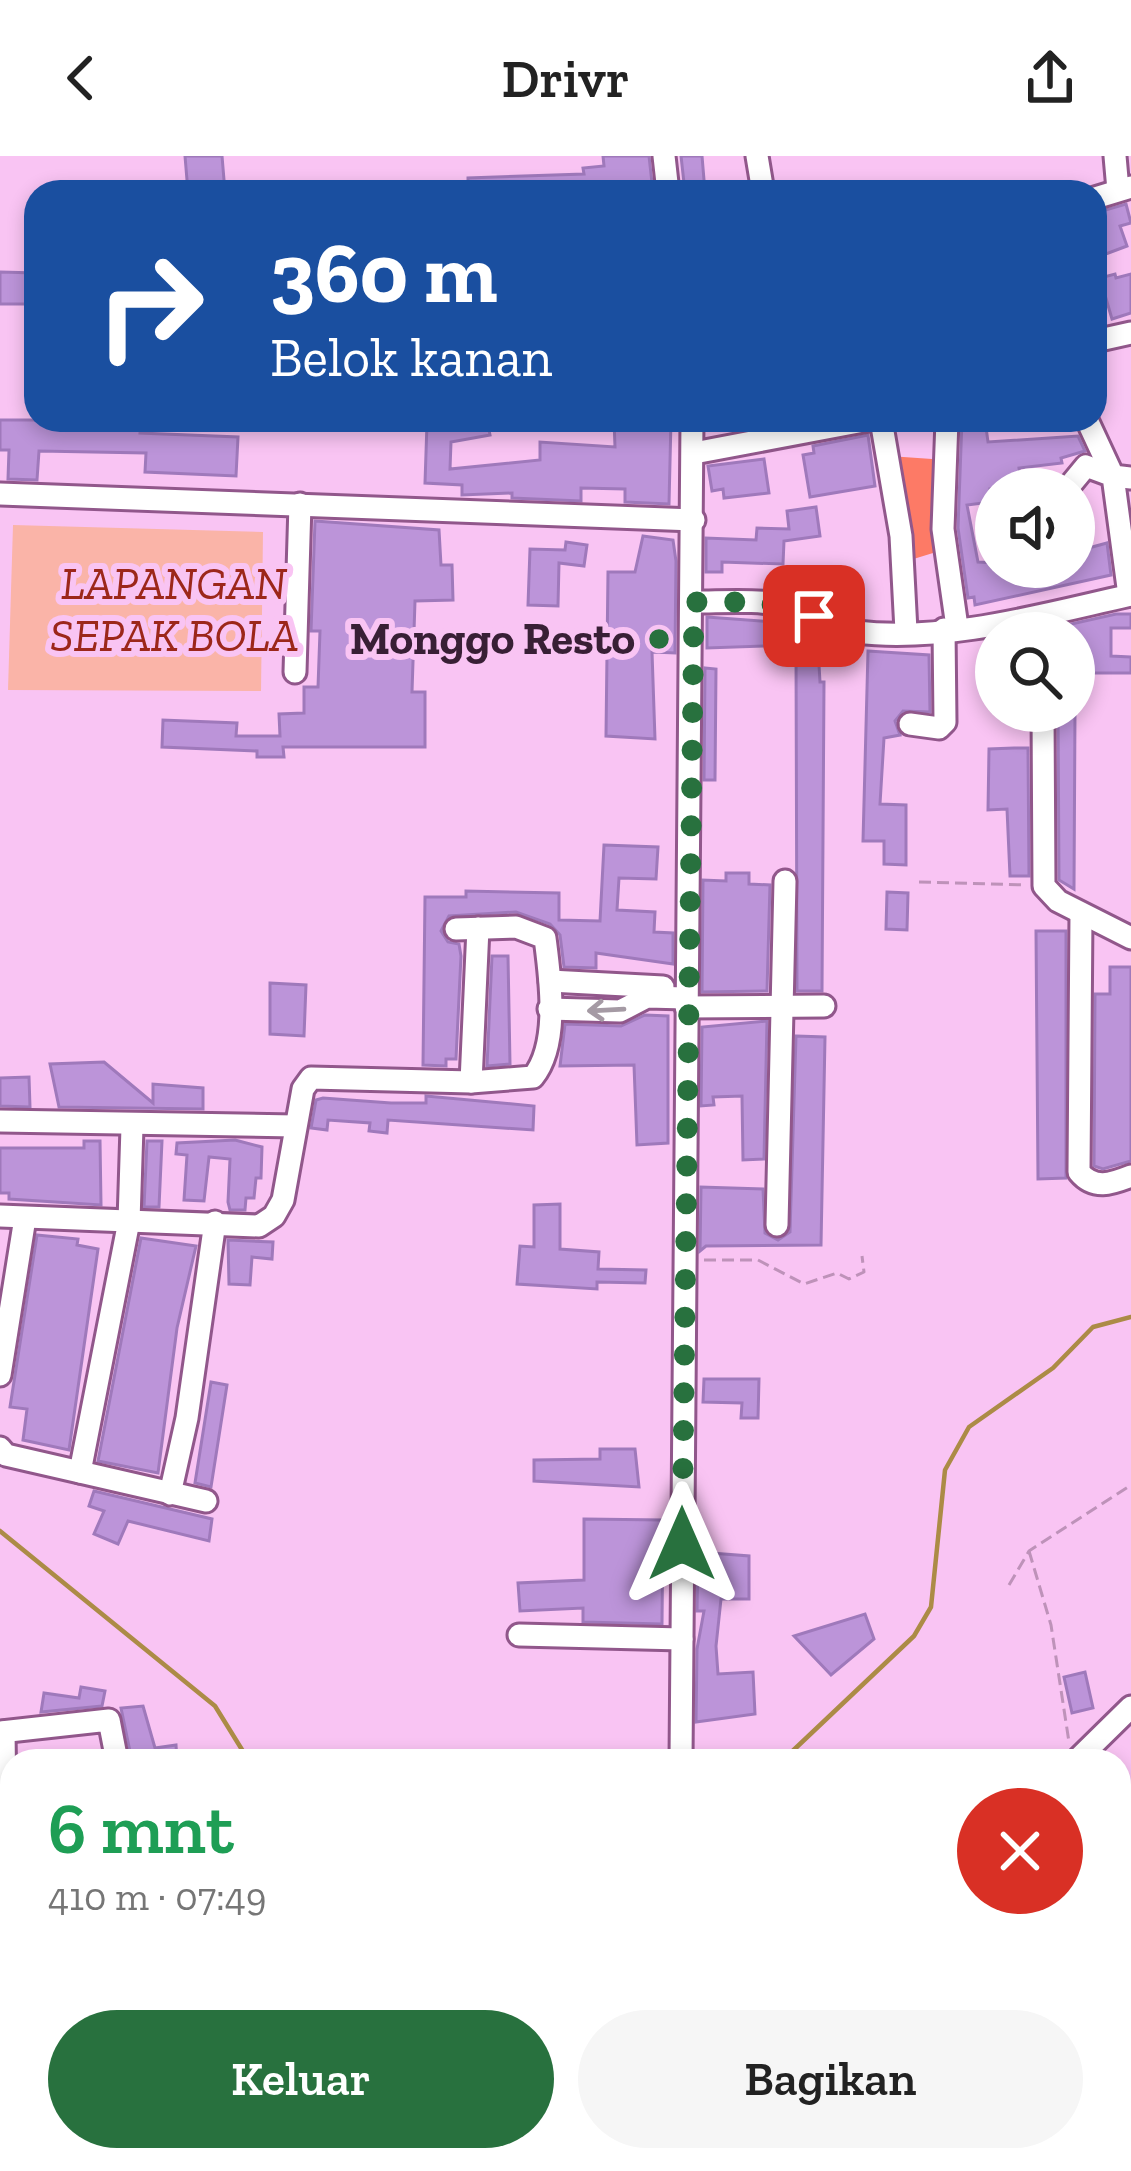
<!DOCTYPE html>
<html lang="id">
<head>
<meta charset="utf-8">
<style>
	:root { --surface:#fff; --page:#f6f6f6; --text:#222; --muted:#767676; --accent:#28713e }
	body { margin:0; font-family:"Zilla Slab",serif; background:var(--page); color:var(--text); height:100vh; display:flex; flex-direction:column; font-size:45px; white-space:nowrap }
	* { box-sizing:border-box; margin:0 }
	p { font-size:39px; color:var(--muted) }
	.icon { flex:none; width:66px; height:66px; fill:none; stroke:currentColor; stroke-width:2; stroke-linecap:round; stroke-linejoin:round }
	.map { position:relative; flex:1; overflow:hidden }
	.sheet { position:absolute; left:0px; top:1593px; width:1131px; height:423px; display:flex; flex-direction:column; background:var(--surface); border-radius:36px 36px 0 0; box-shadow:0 6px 18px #0003 }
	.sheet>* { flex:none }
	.guide { position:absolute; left:24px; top:24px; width:1083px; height:252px; border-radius:36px; box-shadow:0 6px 18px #0003; background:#1a4fa0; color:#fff; overflow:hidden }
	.fabs { position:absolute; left:975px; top:312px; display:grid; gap:24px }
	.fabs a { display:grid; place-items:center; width:120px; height:120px; border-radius:50%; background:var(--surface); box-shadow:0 6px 18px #0003; font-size:60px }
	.pin { position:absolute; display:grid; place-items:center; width:102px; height:102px; color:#fff; margin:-51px; border-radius:24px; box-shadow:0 6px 18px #0006 }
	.me { position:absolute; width:132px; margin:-66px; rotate:0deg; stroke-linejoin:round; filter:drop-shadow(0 0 9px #0008) }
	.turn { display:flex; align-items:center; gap:42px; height:252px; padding:0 48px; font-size:54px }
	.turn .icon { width:156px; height:156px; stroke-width:2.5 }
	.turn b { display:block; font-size:84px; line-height:102px }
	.round { display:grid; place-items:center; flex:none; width:126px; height:126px; border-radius:63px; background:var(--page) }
	.head { display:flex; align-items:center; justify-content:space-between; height:204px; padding:0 48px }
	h1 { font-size:72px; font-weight:600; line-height:90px; color:#1e9e55 }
	.button { display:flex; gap:24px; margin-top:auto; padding:24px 48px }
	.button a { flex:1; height:138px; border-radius:72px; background:var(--accent); color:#fff; font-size:48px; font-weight:600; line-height:138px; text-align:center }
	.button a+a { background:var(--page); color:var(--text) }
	header { display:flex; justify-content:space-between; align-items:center; height:156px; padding:0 48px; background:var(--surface); font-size:54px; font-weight:600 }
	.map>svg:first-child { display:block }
</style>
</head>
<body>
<header><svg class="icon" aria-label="back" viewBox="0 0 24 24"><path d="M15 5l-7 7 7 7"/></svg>Drivr<svg class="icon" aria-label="share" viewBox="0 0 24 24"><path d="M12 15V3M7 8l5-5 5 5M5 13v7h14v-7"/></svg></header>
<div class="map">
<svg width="1131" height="2015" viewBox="0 0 1131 2015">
	<rect width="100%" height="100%" fill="#f9c4f3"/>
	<path fill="#fab4a8" d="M13,369L263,376L261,535L8,534Z"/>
	<path fill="#fd7a66" d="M889,300L932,303L946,393L907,405Z"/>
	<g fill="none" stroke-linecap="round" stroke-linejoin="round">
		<g stroke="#ac8b46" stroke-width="4.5">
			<path d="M0,1375L215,1550L249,1605"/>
			<path d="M782,1605L914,1480L931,1451L945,1314L969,1271L1053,1212L1093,1171L1131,1161"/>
		</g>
	</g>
	<g fill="#bc94d9" stroke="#9f79bb" stroke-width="3">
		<path d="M185,0H222L225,36H188Z"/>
		<path d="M603,0H649L653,36H468V22L584,18L583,12L604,10Z"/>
		<path d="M681,0H702L705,36H685Z"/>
		<path d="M1126,48L1131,67L1120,70L1127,90L1098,101L1095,57Z"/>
		<path d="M0,116L36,117V148H0Z"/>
		<path d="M1115,118L1116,122L1131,118V157L1112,163L1100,122Z"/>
		<path d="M0,264H141L140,277L238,281L236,320L145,316L146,297L39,295L37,324L8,323L9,294H0Z"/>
		<path d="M459,264H487L490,279L451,286L450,313L540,304V286L615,291L614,264H671L669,348L625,346V333L581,332V345L512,342V337L462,339V329L425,327L427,267L459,269Z"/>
		<path d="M962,264H985L988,286L1078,280L1085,295L1061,302L1062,307L1019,312L1022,333H990L991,346L967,349L978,406L1074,411V396L1107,387L1111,419L975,449L974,441L968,442L958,372Z"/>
		<path d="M868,279L875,330L810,341L803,299L814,297L813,290Z"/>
		<path d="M764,303L769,337L724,342L723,333L712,335L708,310Z"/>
		<path d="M816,351L820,380L784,385L783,408L722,406V416H706V382L756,384L757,372L789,373L787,355Z"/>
		<path d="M315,365L439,374L441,409H452L453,444L415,445L412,536H425V591H283L284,601H257V595L162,591L163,564L237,567L236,580H280L279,558L304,557V531H318L320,475H311Z"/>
		<path d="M643,380L673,384L676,405L675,497L652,496L655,583L606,580L608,416H635Z"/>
		<path d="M566,386L587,389L584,410L559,407L558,450L528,449L530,393L565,394Z"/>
		<path d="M1116,458H1131V472H1111V500L1131,501V517H1074V477L1049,473Z"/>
		<path d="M707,461L789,467L788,489L707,492Z"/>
		<path d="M796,491L818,492L820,526H824L822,835H797Z"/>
		<path d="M868,495L929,499L930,556L903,555L895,565L900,579L884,582L880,648L906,649V709L884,708V685H863Z"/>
		<path d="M705,512L716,513L715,624H704Z"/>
		<path d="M1058,555H1075L1074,733L1059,724Z"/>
		<path d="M1014,592H1028L1029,720H1010L1007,653L988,654L989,593Z"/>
		<path d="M604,689L658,691L656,723L619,722L617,754L655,756L654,776L673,777V808L596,797V812L564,811L560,779L550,768L516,756L449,760L441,775L448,786L459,788L461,800L456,903H446V910L423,909L425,741H466V735L559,737V764L600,765Z"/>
		<path d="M726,717H749V728L770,729L767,835L702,836L703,724L726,725Z"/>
		<path d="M887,736L908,737L907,774L886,773Z"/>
		<path d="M1036,775H1066V1022L1038,1023Z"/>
		<path d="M492,800H508L510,908L487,910Z"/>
		<path d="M1110,811H1131V1005L1103,1013L1094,1010L1095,838H1110Z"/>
		<path d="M270,827L306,829L304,880L270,878Z"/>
		<path d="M645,859L668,860V987L637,989L634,909L560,910L565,868L621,870Z"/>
		<path d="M767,865L764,1003L743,1004L742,940L713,941L714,949L701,950L702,871Z"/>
		<path d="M796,880L825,881L821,1089L706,1090L700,1095L701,1031L763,1033L765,1077L778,1084L790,1076Z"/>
		<path d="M104,906L153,947V928L203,932V953L59,951L50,908Z"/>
		<path d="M29,921L30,951L0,950V922Z"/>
		<path d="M426,940L534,950L533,974L388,964L387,977L369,975L370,967L328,964L327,974L311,972L316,944L323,942L391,947H426Z"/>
		<path d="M235,984L262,991L261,1022H256L254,1042H246L245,1054H230L228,1046L230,1003L209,1001L204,1045L184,1044L187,999L176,998L177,987Z"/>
		<path d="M84,985H100L101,1049L9,1043V1037H0V992H84Z"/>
		<path d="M147,985H162L159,1051H144Z"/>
		<path d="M560,1048V1093L599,1096L598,1113L646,1114L645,1127L597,1126V1133L517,1128L520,1090L534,1091V1049Z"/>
		<path d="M37,1079L78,1083L77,1089L98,1093L69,1294L23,1284L27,1253L10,1251Z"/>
		<path d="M141,1082L196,1090L177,1172L158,1317L98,1305Z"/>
		<path d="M228,1084L273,1086L272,1103L252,1101L250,1129L229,1128Z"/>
		<path d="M704,1223H759L758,1262H741L742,1247L703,1246Z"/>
		<path d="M211,1226L227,1229L211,1331L195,1327Z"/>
		<path d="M600,1293H635L639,1331L534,1325V1304L600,1303Z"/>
		<path d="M94,1335L212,1363L209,1385L128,1365L118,1388L94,1378L104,1355L89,1350Z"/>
		<path d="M584,1363L663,1364L662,1468L583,1466V1452L520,1455L518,1427L584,1424Z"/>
		<path d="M698,1396L749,1400V1443H721L716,1490L718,1518L753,1516L755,1558L696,1566L697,1493L704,1455H697Z"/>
		<path d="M865,1458L874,1483L831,1519L794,1480Z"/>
		<path d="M1085,1516L1093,1552L1072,1557L1064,1521Z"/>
		<path d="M81,1531L105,1535L102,1550L41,1556L44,1537L79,1542Z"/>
		<path d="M143,1550L155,1592L176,1589L177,1605H132L121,1552Z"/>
	</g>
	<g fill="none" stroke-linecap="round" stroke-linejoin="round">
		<defs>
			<g id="minor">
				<path d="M664,0L668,36"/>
				<path d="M757,0L763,36"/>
				<path d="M1115,0L1118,34"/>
				<path d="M1095,42L1131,31"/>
				<path d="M1095,185L1131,177"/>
				<path d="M881,264L901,380L906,475"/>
				<path d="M947,264L943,373L957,471"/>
				<path d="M1087,264L1113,320L1131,322"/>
				<path d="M694,297L869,264"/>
				<path d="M1067,333L1086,310L1113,320L1129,439"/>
				<path d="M0,338L694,364"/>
				<path d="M694,446C725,446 757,443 787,450C811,457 831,473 856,476C945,487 1045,458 1131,439"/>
				<path d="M295,516L300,348"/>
				<path d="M1043,555L1044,730L1058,745L1131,782"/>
				<path d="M910,568L939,572L945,566L944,473"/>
				<path d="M1081,758L1079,1016C1094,1034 1111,1028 1131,1020"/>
				<path d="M550,825L663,831"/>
				<path d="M686,851L824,850"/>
				<path d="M549,853L620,855L647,841L686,842"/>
				<path d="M471,926L478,772"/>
				<path d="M0,965L295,970"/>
				<path d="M0,1060L259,1070L274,1060L283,1044L303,933L311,922L471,926L533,921C560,888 550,821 545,782L516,771L456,773"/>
				<path d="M777,1069L785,725"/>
				<path d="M0,1219L25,1062"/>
				<path d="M0,1292L6,1299L206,1345"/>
				<path d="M80,1316L129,1065L132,971"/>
				<path d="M170,1338L187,1262L215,1066"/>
				<path d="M519,1479L682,1483"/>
				<path d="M0,1576L109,1564L117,1605"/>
				<path d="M4,1576L5,1645"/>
				<path d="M681,1605L692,264"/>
				<path d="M1076,1605L1131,1551"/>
				<path d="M0,1646L5,1645L7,1655L11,1741"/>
				<path d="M1119,1792L1128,1828"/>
				<path d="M0,1847L12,1844"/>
				<path d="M117,2004L120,2015"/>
				<path d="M289,2004L290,2015"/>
				<path d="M887,2004L889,2015"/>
				<path d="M327,2015L361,2004"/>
				<path d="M677,2015L678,2004"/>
				<path d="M994,2015L1052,2004"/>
			</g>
		</defs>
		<use href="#minor" stroke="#91578b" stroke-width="27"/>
		<g stroke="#be92b9" stroke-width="3" stroke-dasharray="12 6" stroke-linecap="butt">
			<path d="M919,726L1026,729"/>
			<path d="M704,1104H758L804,1128L837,1117L849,1123L864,1116L862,1100"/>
			<path d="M1029,1395L1051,1469L1069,1586"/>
			<path d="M1009,1429L1029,1395L1131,1329"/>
		</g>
		<use href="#minor" stroke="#fff" stroke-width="21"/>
	</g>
	<defs><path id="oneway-shaft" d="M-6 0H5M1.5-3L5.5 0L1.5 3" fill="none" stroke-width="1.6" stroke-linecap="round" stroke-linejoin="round" transform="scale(3)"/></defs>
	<use stroke="#a59aa4" href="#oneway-shaft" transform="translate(606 854) rotate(177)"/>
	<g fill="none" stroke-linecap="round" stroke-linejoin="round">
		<path stroke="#28713e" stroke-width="21" stroke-dasharray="0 37.8" d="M682,1388L694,446H762L814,460"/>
	</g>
	<circle fill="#28713e" stroke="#f9c4f3" stroke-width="4.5" cx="659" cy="483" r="12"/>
	<g text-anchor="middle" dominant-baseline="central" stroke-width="12" stroke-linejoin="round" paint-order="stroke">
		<g font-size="45" font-style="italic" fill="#9c271a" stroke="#f9c4f3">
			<text x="174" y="428">LAPANGAN<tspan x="174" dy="52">SEPAK BOLA</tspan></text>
		</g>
		<g font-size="45" font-weight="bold" fill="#381f35" stroke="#f9c4f3" text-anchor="end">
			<text x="635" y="483">Monggo Resto</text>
		</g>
	</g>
</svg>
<div class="fabs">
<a><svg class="icon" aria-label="sound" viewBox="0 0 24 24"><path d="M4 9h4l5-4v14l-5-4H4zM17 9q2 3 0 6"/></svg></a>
<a><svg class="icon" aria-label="search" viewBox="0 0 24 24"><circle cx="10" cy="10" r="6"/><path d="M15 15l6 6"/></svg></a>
</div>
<div class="pin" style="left:814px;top:460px;background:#d93025"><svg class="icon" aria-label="arrive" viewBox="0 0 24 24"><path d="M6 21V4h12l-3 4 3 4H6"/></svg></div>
<svg class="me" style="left:682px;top:1388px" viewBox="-20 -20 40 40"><path d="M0-17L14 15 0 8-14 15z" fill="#28713e" stroke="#fff" stroke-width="4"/></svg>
<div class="guide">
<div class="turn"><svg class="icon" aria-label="right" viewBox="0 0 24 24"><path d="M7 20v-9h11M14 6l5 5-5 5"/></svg><div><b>360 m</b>Belok kanan</div></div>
</div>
<section class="sheet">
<div class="head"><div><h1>6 mnt</h1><p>410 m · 07:49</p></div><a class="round" style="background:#d93025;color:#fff"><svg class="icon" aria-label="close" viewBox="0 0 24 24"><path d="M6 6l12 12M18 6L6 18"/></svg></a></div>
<div class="button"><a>Keluar</a><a>Bagikan</a></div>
</section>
</div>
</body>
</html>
